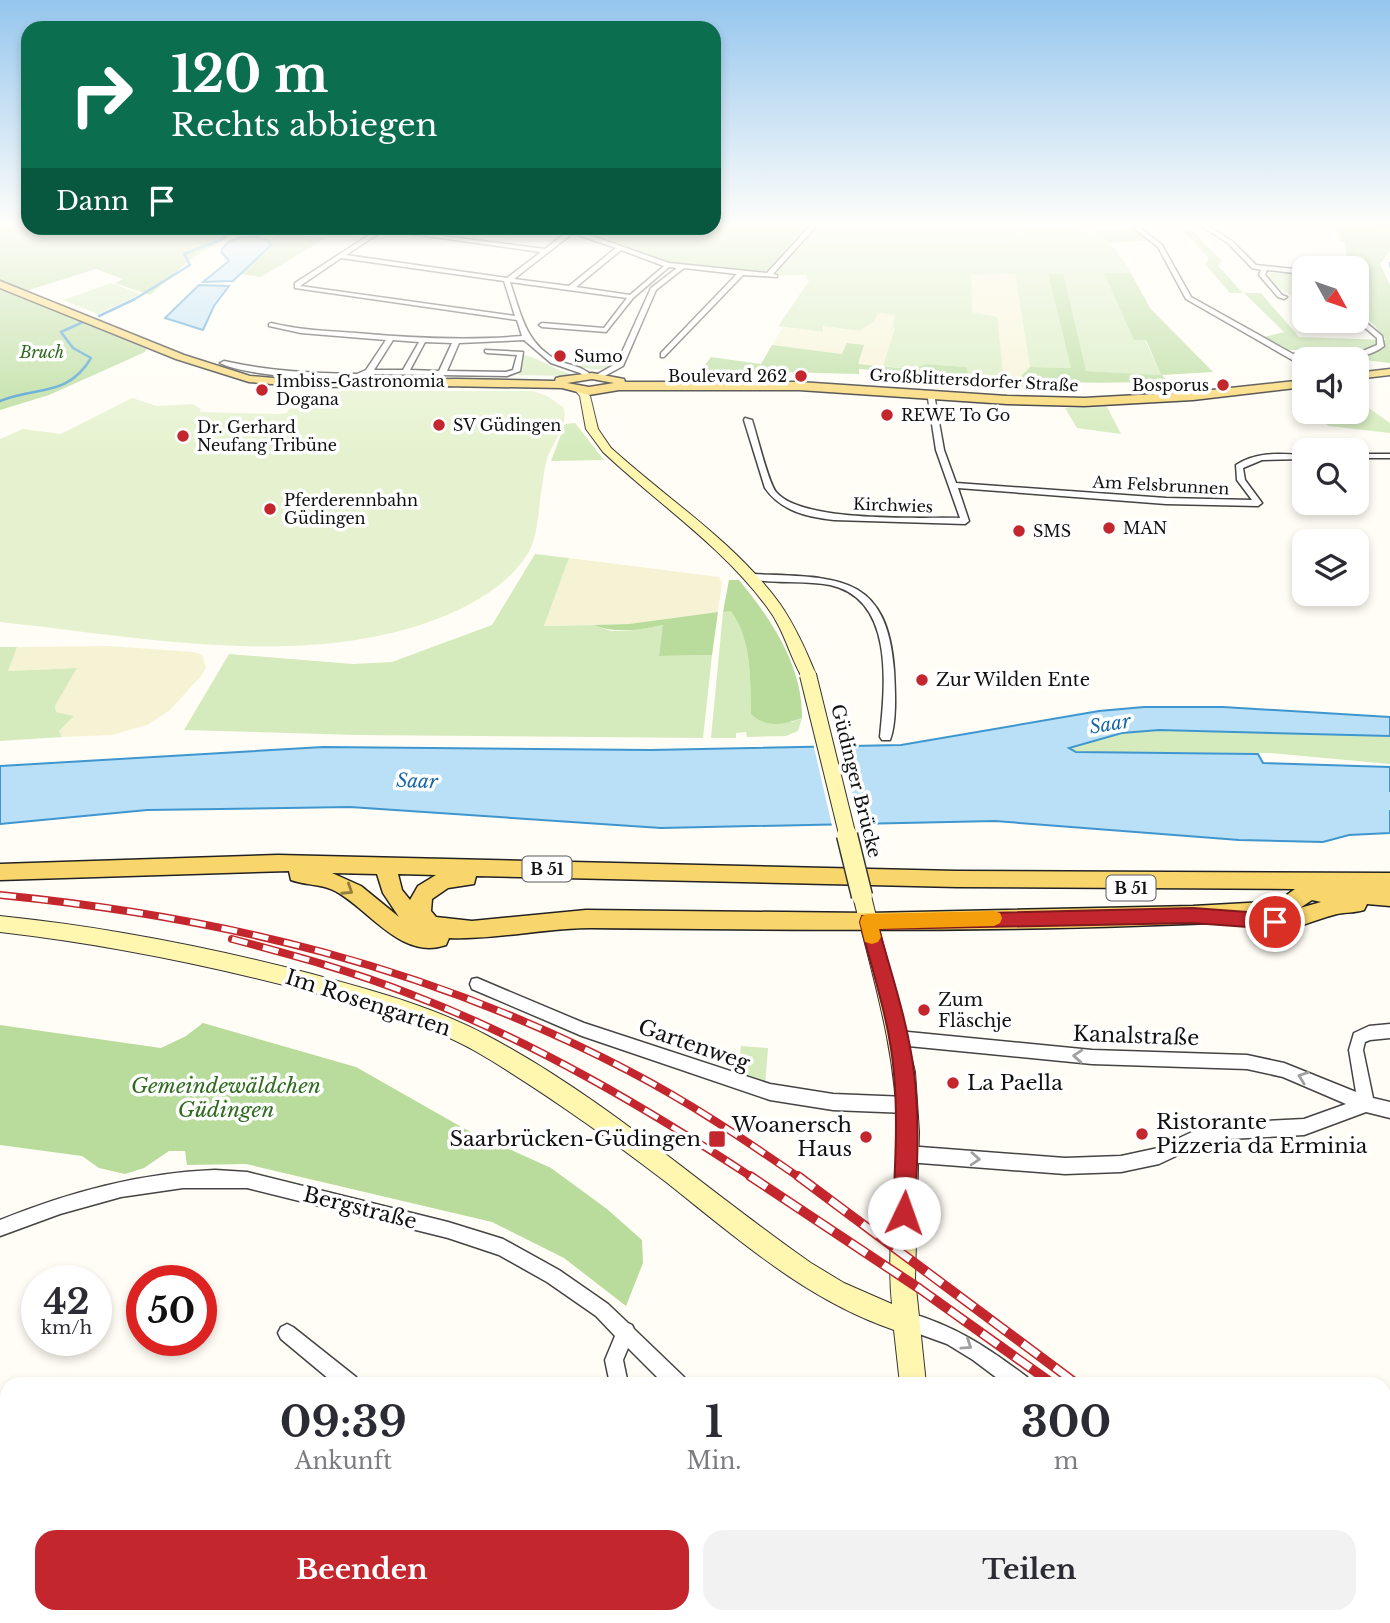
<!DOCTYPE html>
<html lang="de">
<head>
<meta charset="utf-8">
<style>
	:root { --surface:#fff; --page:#f2f2f3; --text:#2b2b33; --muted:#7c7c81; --accent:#c4262e }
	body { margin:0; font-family:"Libre Baskerville",serif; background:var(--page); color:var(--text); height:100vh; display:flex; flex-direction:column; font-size:26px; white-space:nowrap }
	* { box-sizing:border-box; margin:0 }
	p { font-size:23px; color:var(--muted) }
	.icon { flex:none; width:38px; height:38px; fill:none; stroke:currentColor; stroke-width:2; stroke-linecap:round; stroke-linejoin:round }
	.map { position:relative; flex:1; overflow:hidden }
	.details { position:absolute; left:0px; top:1377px; width:1391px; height:247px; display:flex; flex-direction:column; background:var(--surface); border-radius:21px 21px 0 0; box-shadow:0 4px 10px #0003 }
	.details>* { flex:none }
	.banner { position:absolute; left:21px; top:21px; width:700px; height:214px; border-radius:21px; box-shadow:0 4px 10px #0003; background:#0b6e4f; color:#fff; overflow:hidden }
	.needle { width:46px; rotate:130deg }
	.tools { position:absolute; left:1292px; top:256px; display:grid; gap:14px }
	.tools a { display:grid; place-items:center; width:77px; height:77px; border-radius:14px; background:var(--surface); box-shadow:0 4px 10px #0003; font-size:35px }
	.speed { position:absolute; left:21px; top:1265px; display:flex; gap:14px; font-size:35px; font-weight:700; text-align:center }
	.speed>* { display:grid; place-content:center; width:91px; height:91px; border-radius:50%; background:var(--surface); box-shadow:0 4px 10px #0003; line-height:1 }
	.speed small { font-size:18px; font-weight:400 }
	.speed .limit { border:10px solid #d22; background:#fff; color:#111 }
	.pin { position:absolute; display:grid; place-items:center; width:60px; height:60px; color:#fff; margin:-30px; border:4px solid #fff; border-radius:50%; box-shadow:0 2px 7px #0007 }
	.me { position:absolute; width:77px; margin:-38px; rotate:3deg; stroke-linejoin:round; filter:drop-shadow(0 0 5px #0008) }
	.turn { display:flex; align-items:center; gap:24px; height:147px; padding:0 35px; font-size:32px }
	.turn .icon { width:91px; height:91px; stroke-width:2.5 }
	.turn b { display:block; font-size:49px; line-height:60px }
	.then { display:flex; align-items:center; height:66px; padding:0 35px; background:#0003; gap:14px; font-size:26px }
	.eta { display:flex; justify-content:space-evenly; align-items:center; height:119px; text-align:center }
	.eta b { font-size:42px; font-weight:700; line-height:49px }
	.action { display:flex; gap:14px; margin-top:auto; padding:14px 35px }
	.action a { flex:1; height:80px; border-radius:21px; background:var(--accent); color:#fff; font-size:28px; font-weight:700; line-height:80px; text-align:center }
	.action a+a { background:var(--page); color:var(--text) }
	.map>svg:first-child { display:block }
</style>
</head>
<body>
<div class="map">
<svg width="1390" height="1623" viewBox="0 0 1390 1623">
	<rect width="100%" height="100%" fill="#fffdf5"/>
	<g fill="#f6f3d4">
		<path d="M1015,274L1030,367L1019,378L1004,377L996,317L972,312L970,275Z"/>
		<path d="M878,313L895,315L892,327L895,328L883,366L858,364L863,345L842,354L772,345L783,327L822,332V326L860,331Z"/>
		<path d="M569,558L719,577L722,583L718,612L629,624L544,626Z"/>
		<path d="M109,646L194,652L202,655L206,667L202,675L169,711L147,725L112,735L62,737L59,731L74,716L56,712L55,706L77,668L7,671L17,647Z"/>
	</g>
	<g fill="#d5ebbd">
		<path d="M815,224H1076L1084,231C1106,230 1120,256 1131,273L1104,274L1145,340L1161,375L1086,371L1048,274L1071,368L1030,367L1015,274L971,275L972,312L997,317L1004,381L969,378L967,367L926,364L911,369L883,366L895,328L892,327L895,315L878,313L874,321L860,331L823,326V332L778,326L809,281L805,275L768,276Z"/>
		<path d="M1271,273H1290L1304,277V293L1300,294L1302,296C1285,296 1278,288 1267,276Z"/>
		<path d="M111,283L141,294L98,314L63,300Z"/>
		<path d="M620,350C610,375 597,370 574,366L581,359V354Z"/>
		<path d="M524,355C539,358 553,369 570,374L569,376L518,375Z"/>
		<path d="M1356,399L1390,423V433L1329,426L1309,411H1356Z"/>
		<path d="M1107,407L1121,434L1077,428L1065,408Z"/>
		<path d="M575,423L604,460L551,461L565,424Z"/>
		<path d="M535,554L569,558L544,626L593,625L611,631H628L664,625L659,656L712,655L703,738L357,735L184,730L229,654L353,664L392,662L492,625Z"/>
		<path d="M731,610C752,641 750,678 751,714L792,722L802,718L798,731L786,736L747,737L746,732L736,733V738H711L723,612Z"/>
		<path d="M0,647H17L8,671L77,668L55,706L56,712L74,716L59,731L62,737L0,741Z"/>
		<path d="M1159,730L1390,736V764L1270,753L1076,752L1068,748L1122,733Z"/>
		<path d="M741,1046L768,1048L765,1085L738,1074Z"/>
		<path d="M7,1435V1617H244L239,1623H0V1444Z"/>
	</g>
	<g fill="#b9dc9c">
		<path d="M0,224H28V228H238L228,238L193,257L150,295L115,283L123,279L96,269L26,291L0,281Z"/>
		<path d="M714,224H810L770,275L659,262L570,228H714Z"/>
		<path d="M1332,224H1390V251L1380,264L1390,285V363L1356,359L1305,357L1313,354L1309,350H1283L1286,348L1264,337L1284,332L1244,293H1230L1205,264L1209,258L1182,230H1191L1222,261L1218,266L1243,293H1261L1299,337L1386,340L1372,323L1356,313L1368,312L1363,307L1367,306L1363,302L1364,296L1356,282V268H1349L1344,242L1339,241L1338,230Z"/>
		<path d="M1136,229L1151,240L1110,243L1093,231Z"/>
		<path d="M279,233L326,238L261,277L241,274L243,270L269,248L268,240Z"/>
		<path d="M1104,273H1131L1150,308L1213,372L1162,375L1166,380C1122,384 1079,383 1035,381L1036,387L995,385L994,380L1019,378L1030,367L1071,368L1048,274H1063L1086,371L1161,375L1146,340H1134Z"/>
		<path d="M0,288L146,349L145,352L49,395L0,410Z"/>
		<path d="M847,343L864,345L858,364L911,369L926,364L967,367L969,378L859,369V374L701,370L711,357L761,364L772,345L842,354Z"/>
		<path d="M729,580H739C771,619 803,666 802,718C783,725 766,728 751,714C750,678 752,641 731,611L723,612Z"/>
		<path d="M718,612L712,655L659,656L663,625C638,630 618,634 593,625L629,624Z"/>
		<path d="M203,1023L356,1067L465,1129L551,1168L607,1209L642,1240L643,1263L626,1306L564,1258L492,1222L246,1164L187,1165L185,1151H169L144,1168L125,1174L99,1168L82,1156L0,1145V1025L161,1048L186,1036Z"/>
		<path d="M244,1617H348L355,1623H239Z"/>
	</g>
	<path fill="#e6f2cf" d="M342,391H533L547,396L563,407C570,423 553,442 548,456C544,468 543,481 541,493C538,514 538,537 527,555C509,583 478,602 447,615C311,672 143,637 0,622V439L23,429L61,434L132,398L157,406L193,404L201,409L200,412L277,414L287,413L289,409L306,405Z"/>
	<g fill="#b9e0f7" stroke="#3f96cf" stroke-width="2">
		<path d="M256,237L268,240L271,245L233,281L203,282L229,261L221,252C227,237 242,237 256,237Z"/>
		<path d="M199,285L229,286L214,306L203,330L165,318Z"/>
		<path d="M1144,707H1223L1390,717V736L1159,730L1122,733L1069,748L1076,752L1258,754L1263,763L1390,767V833L1349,835L1323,842L1239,840L995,821L661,828L350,807L147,810L0,824V766L323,747L651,750L901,745L1099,711Z"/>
	</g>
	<path fill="#fffdf5" d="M813,743H839L861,829L833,830Z"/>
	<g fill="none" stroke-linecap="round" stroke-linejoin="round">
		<g stroke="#3f96cf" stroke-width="2.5">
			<path d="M256,237L266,228"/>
			<path d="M1390,263V266"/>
			<path d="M99,316L135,299L190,265L184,254L220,240L235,228"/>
			<path d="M0,401C37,386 68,397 91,358L73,348L61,332L83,322"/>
		</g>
		<path fill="#b9e0f7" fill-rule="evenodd" d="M1263,789L1390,792V810L1263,807L1254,805L1251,798L1254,791Z"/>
		<defs>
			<g id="street">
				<path d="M812,224H818L773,274L777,275V277L743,275L664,357H661V353L737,274L684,268L656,290L623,366L599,379L595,377L596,375L617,363L651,288L677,268L669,267L633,298L606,332L542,327L539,325L542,323L604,328L627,298L510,282C521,314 525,343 557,360C569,366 582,365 592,376L588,378L580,373L551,363L524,340L459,343L447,371L506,372L513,370L517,355L487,353L485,352V350L523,352L520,371L507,376L370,374C343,384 245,376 220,363L224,361C268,371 312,373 357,374L366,370L386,340L301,333L269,326V324L271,323C299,330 327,331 356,333C411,338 466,341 522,336L517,320L295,288V283L380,228L545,249L568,231L563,228H569L669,263L767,273ZM384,230L541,252L507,278L346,255ZM573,233L616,248L569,286L514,279ZM621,250L664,266L630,295L576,287ZM341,258L504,281L515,316L300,286ZM393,340L419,342L403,370H374ZM425,342L452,343L439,371L410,370Z"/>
				<path d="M1129,224H1135L1162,245L1191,297L1293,354L1315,352L1363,351L1377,345V338L1356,320V314L1382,336L1384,346C1361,365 1326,353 1299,357L1304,360V365H1301L1186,299L1158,247Z"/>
				<path d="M1201,224H1205L1232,241L1256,265L1304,270V274L1267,270L1265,275L1282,295L1287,297L1284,299L1278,297L1259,275L1261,270L1252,268L1228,243L1201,226Z"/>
				<path d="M927,392L934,394L944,450L956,483L1166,498L1252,500L1237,480L1236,465C1257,451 1280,454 1304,455V459L1262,460L1243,468L1245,480L1262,503L1258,506L1166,504L958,488L969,521L965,524L834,520C807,517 781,511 765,488L744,420L745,418L752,420C757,435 768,482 776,492C802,523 918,517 960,518L936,450Z"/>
				<rect x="1356" y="454" width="34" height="4"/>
				<path d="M753,574C834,578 887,571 894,670C895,690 897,722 890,740H882L880,737C885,686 895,599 830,585C803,580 776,584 750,579V575Z"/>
				<path d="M477,978L584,1023L770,1084L833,1094L907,1097L913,1100L915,1105L913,1110L907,1113L833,1110L770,1100L582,1036L472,989L470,984L472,979Z"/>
				<path d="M1390,1024V1038L1370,1040L1365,1042L1363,1050L1373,1098L1390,1102V1118L1366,1112L1304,1135L1210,1140L1159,1164L1121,1172L1065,1174L907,1162L901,1160L899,1154L901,1148L907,1146L1065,1158L1121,1156L1158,1148L1209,1124L1304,1119L1346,1104L1283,1077L1247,1069L1092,1064L898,1045L893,1043L891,1038L893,1033L898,1031L1092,1050L1247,1055L1284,1063L1356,1092L1349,1050L1354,1033L1369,1026Z"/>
				<path d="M215,1170L247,1172L448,1222L503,1239L559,1270L608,1304L628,1323L632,1325L634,1329L684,1377L686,1384H664L628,1348L623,1360L628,1384H610L605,1360L615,1336L596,1316L547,1282L499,1255L448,1238L247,1188H183L121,1197L60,1214L0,1236V1220C70,1192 139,1173 215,1170Z"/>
				<path d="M906,1312C954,1325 987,1347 1027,1377L1029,1384H1005L973,1360L947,1344L900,1327L897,1321L900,1315Z"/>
				<path d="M287,1324L293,1327L356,1377L358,1384H335L281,1339L278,1333L281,1327Z"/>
				<path d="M1384,1481L1390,1484V1523L1384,1521Z"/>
				<rect x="573" y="1617" width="22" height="6"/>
				<path d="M664,1617H686L687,1623H665Z"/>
				<path d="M827,1617H849L852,1623H830Z"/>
				<path d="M1312,1617H1339L1342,1623H1315Z"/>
			</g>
			<g id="secondary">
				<path d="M580,387L590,396L598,429L611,448C667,499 735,542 780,604C795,626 806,650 816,675L813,679H803C789,655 784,629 767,607C722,546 657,503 603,452L586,429L580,396L575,390Z"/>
				<path d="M862,888L869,890L871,896L915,1072L919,1132L915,1278L926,1384H900L894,1330C806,1300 738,1239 666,1182C610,1139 552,1098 492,1061C437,1026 374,1009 311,992C208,965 105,944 0,932V916C106,927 209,947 312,974C371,990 432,1006 486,1035C604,1097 702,1187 811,1263L844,1283L892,1304C886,1247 897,1190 897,1132C897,1052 872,974 853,896L855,890Z"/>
				<path d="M953,1617H983L984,1623H954Z"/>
			</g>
			<g id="primary">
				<path d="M0,281L184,355L250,376L307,381L457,379L555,381L556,378L560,377L592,373L624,379L625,382H799L1007,396L1084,398L1193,392L1304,380V387L1193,400L1084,406L1007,404L799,390H619L589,395L562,388L443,386L307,387L249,382L176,359L0,288ZM592,379L614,383L589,387L567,383Z"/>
				<path d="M1390,369V375L1356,379V373Z"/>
				<path d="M278,855L957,871L1390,873V906L1367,904L1364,910C1355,913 1346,912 1337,914C1308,921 1280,939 1249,928L1247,921C1028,933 810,930 591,928C543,928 496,940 449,938L446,945C400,961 368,907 333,890C320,884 304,885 291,880L289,871L0,880V864ZM332,873L377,874L383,893L399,917L361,886ZM398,874L436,875L418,886L410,900L402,890ZM476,876L957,887L1295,889L1281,899L1266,902L1193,906L868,913L586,910L472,921L436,917L431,911L432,899L448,888L474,884ZM1312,900L1321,902L1300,908Z"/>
			</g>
		</defs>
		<use href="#street" stroke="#444" stroke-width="3"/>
		<use href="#secondary" stroke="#333" stroke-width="2"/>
		<use href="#primary" stroke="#222" stroke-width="3"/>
		<use href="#street" fill="#fff" fill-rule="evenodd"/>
		<use href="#secondary" fill="#fff6b0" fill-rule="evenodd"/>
		<use href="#primary" fill="#f9d66b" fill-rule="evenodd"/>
		<defs>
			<g id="rail-far1">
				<path d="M0,895C223,917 430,967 629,1071C689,1102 745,1140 800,1178"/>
				<path d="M232,939C292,955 352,971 410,994C531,1040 645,1107 753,1178"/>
			</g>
			<g id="rail">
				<path d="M750,1176L920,1289L1053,1384"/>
				<path d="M798,1176L1077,1384"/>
				<path d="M1384,1615L1390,1620"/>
				<path d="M1362,1617L1370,1623"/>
			</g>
		</defs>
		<use href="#rail-far1" stroke="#c4262e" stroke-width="8"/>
		<use href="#rail" stroke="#c4262e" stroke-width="10"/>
		<use href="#rail-far1" stroke="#fff" stroke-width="5" stroke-dasharray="16" stroke-linecap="butt"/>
		<use href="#rail" stroke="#fff" stroke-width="7" stroke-dasharray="20" stroke-linecap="butt"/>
		<defs>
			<path id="secondary-bridge-far1" d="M808,675L848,837"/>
			<path id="secondary-bridge" d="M847,835L862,896"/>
		</defs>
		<use href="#secondary-bridge-far1" stroke="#333" stroke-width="18" stroke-linecap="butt"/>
		<use href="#secondary-bridge" stroke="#333" stroke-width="23" stroke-linecap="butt"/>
		<use href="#secondary-bridge-far1" stroke="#fff6b0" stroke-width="16"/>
		<use href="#secondary-bridge" stroke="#fff6b0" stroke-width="20"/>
	</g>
	<defs><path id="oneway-chevron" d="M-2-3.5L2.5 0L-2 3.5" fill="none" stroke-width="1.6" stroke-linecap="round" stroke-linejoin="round" transform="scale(1.75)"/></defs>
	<use stroke="#917d42" href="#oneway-chevron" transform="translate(348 890) rotate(33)"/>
	<g stroke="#a0a0a0">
		<use href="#oneway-chevron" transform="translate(1078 1056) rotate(-176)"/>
		<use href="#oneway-chevron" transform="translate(1303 1077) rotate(-160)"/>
		<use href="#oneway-chevron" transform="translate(975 1159) rotate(4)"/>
		<use href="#oneway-chevron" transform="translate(967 1345) rotate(34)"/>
	</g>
	<linearGradient id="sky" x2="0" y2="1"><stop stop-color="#95c6ee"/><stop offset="0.5" stop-color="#fffefa"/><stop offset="1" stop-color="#fffefa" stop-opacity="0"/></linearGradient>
	<rect width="1390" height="451" fill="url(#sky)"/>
	<path fill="#c4262e" stroke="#7f191e" stroke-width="2" d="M1193,908L1275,914L1281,916L1283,922L1281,927L1275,929L1193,923L879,929C892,976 908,1023 914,1072C920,1119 917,1166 915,1213L911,1221L904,1224L896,1221L893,1213C895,1166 898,1120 894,1074C890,1022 872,971 860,922L862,916Z"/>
	<path fill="#f59e0b" d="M994,911L1000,913L1002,918L1000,923L994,926L879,929L881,937L878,942L872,944L865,942L860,922L862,916L868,914Z"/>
	<g fill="#c4262e" stroke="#fff" stroke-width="2.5">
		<circle cx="560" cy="356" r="7"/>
		<circle cx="801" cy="376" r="7"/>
		<circle cx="1223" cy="385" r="7"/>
		<circle cx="262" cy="390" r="7"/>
		<circle cx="887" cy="415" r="7"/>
		<circle cx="439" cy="425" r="7"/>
		<circle cx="183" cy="436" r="7"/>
		<circle cx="270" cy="509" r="7"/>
		<circle cx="1109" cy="528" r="7"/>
		<circle cx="1019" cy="531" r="7"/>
		<circle cx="922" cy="680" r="7"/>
		<circle cx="924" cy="1010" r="7"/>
		<circle cx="953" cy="1083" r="7"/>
		<circle cx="1142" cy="1134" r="7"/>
		<circle cx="866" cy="1137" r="7"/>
		<rect x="708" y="1130" width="18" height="18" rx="3.5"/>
	</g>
	<g text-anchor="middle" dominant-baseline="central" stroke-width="7" stroke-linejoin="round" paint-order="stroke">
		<g font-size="16" font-style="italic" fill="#2f6b1f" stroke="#fff">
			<text x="42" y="352">Bruch</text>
		</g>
		<g font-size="16" fill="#111" stroke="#fff" text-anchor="start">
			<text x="574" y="356">Sumo</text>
			<text x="787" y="376" text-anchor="end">Boulevard 262</text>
			<text x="276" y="381">Imbiss-Gastronomia<tspan x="276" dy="18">Dogana</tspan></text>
			<text x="1209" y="385" text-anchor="end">Bosporus</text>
			<text x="901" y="415">REWE To Go</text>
			<text x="453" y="425">SV Güdingen</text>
			<text x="197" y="427">Dr. Gerhard<tspan x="197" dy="18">Neufang Tribüne</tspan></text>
			<text x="284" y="500">Pferderennbahn<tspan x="284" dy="18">Güdingen</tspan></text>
			<text x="1123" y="528">MAN</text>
			<text x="1033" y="531">SMS</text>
		</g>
		<g font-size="16" fill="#111" stroke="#fff">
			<text transform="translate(974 380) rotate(3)">Großblittersdorfer Straße</text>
			<text transform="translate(1161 485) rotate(3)">Am Felsbrunnen</text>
			<text transform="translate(893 505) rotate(2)">Kirchwies</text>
		</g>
		<g fill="#fff" stroke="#585858" stroke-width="2">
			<rect x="522.5" y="856.5" width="49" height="25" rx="5"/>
			<rect x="1106.5" y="875.5" width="49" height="25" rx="5"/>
		</g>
		<g font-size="16" font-weight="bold" fill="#111">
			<text x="547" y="869">B 51</text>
			<text x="1131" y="888">B 51</text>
		</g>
		<g font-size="18" fill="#111" stroke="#fff" text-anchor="start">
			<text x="936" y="680">Zur Wilden Ente</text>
			<text x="938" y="1000">Zum<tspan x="938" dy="21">Fläschje</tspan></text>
		</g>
		<g font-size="18" fill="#111" stroke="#fff">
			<text transform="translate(856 781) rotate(76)">Güdinger Brücke</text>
		</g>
		<g font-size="19" font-style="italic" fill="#1768a6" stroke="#fff">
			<text transform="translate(1110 724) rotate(-9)">Saar</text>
			<text transform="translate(417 781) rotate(2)">Saar</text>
		</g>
		<g font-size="21" fill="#111" stroke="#fff">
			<text transform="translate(368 1003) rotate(18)">Im Rosengarten</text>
			<text transform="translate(1136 1036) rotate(2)">Kanalstraße</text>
			<text transform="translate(694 1045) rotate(19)">Gartenweg</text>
			<text transform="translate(360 1208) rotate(14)">Bergstraße</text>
		</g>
		<g font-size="21" fill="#111" stroke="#fff" text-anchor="start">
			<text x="967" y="1083">La Paella</text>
			<text x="1156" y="1122">Ristorante<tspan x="1156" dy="24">Pizzeria da Erminia</tspan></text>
			<text x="852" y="1125" text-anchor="end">Woanersch<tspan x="852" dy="24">Haus</tspan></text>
			<text x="701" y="1139" text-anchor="end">Saarbrücken-Güdingen</text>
		</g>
		<g font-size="21" font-style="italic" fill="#2f6b1f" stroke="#fff">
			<text x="226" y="1086">Gemeindewäldchen<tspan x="226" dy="24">Güdingen</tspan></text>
		</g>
	</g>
</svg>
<div class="tools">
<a><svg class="needle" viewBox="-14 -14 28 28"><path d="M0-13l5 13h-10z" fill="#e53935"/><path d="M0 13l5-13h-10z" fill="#7c7c81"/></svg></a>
<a><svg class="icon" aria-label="sound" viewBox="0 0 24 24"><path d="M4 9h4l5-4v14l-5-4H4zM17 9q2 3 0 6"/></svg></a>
<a><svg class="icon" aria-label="search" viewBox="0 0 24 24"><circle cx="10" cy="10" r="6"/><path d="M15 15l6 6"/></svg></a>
<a><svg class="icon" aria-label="layers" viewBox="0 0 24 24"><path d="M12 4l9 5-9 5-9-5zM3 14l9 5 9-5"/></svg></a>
</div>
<div class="speed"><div>42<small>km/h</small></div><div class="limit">50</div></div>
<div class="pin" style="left:1275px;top:922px;background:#d93025"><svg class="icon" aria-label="arrive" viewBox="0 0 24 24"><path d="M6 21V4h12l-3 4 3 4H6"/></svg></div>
<svg class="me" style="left:904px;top:1213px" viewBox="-20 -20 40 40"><circle r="19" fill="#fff"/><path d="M0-13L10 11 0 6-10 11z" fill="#c4262e"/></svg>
<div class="banner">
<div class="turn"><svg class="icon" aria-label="right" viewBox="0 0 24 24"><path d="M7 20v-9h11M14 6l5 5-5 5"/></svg><div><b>120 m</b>Rechts abbiegen</div></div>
<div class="then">Dann<svg class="icon" aria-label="arrive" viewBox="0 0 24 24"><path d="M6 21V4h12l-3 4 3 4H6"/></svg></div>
</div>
<section class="details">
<div class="eta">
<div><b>09:39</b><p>Ankunft</p></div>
<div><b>1</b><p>Min.</p></div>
<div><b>300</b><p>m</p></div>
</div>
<div class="action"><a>Beenden</a><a>Teilen</a></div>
</section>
</div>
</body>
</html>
